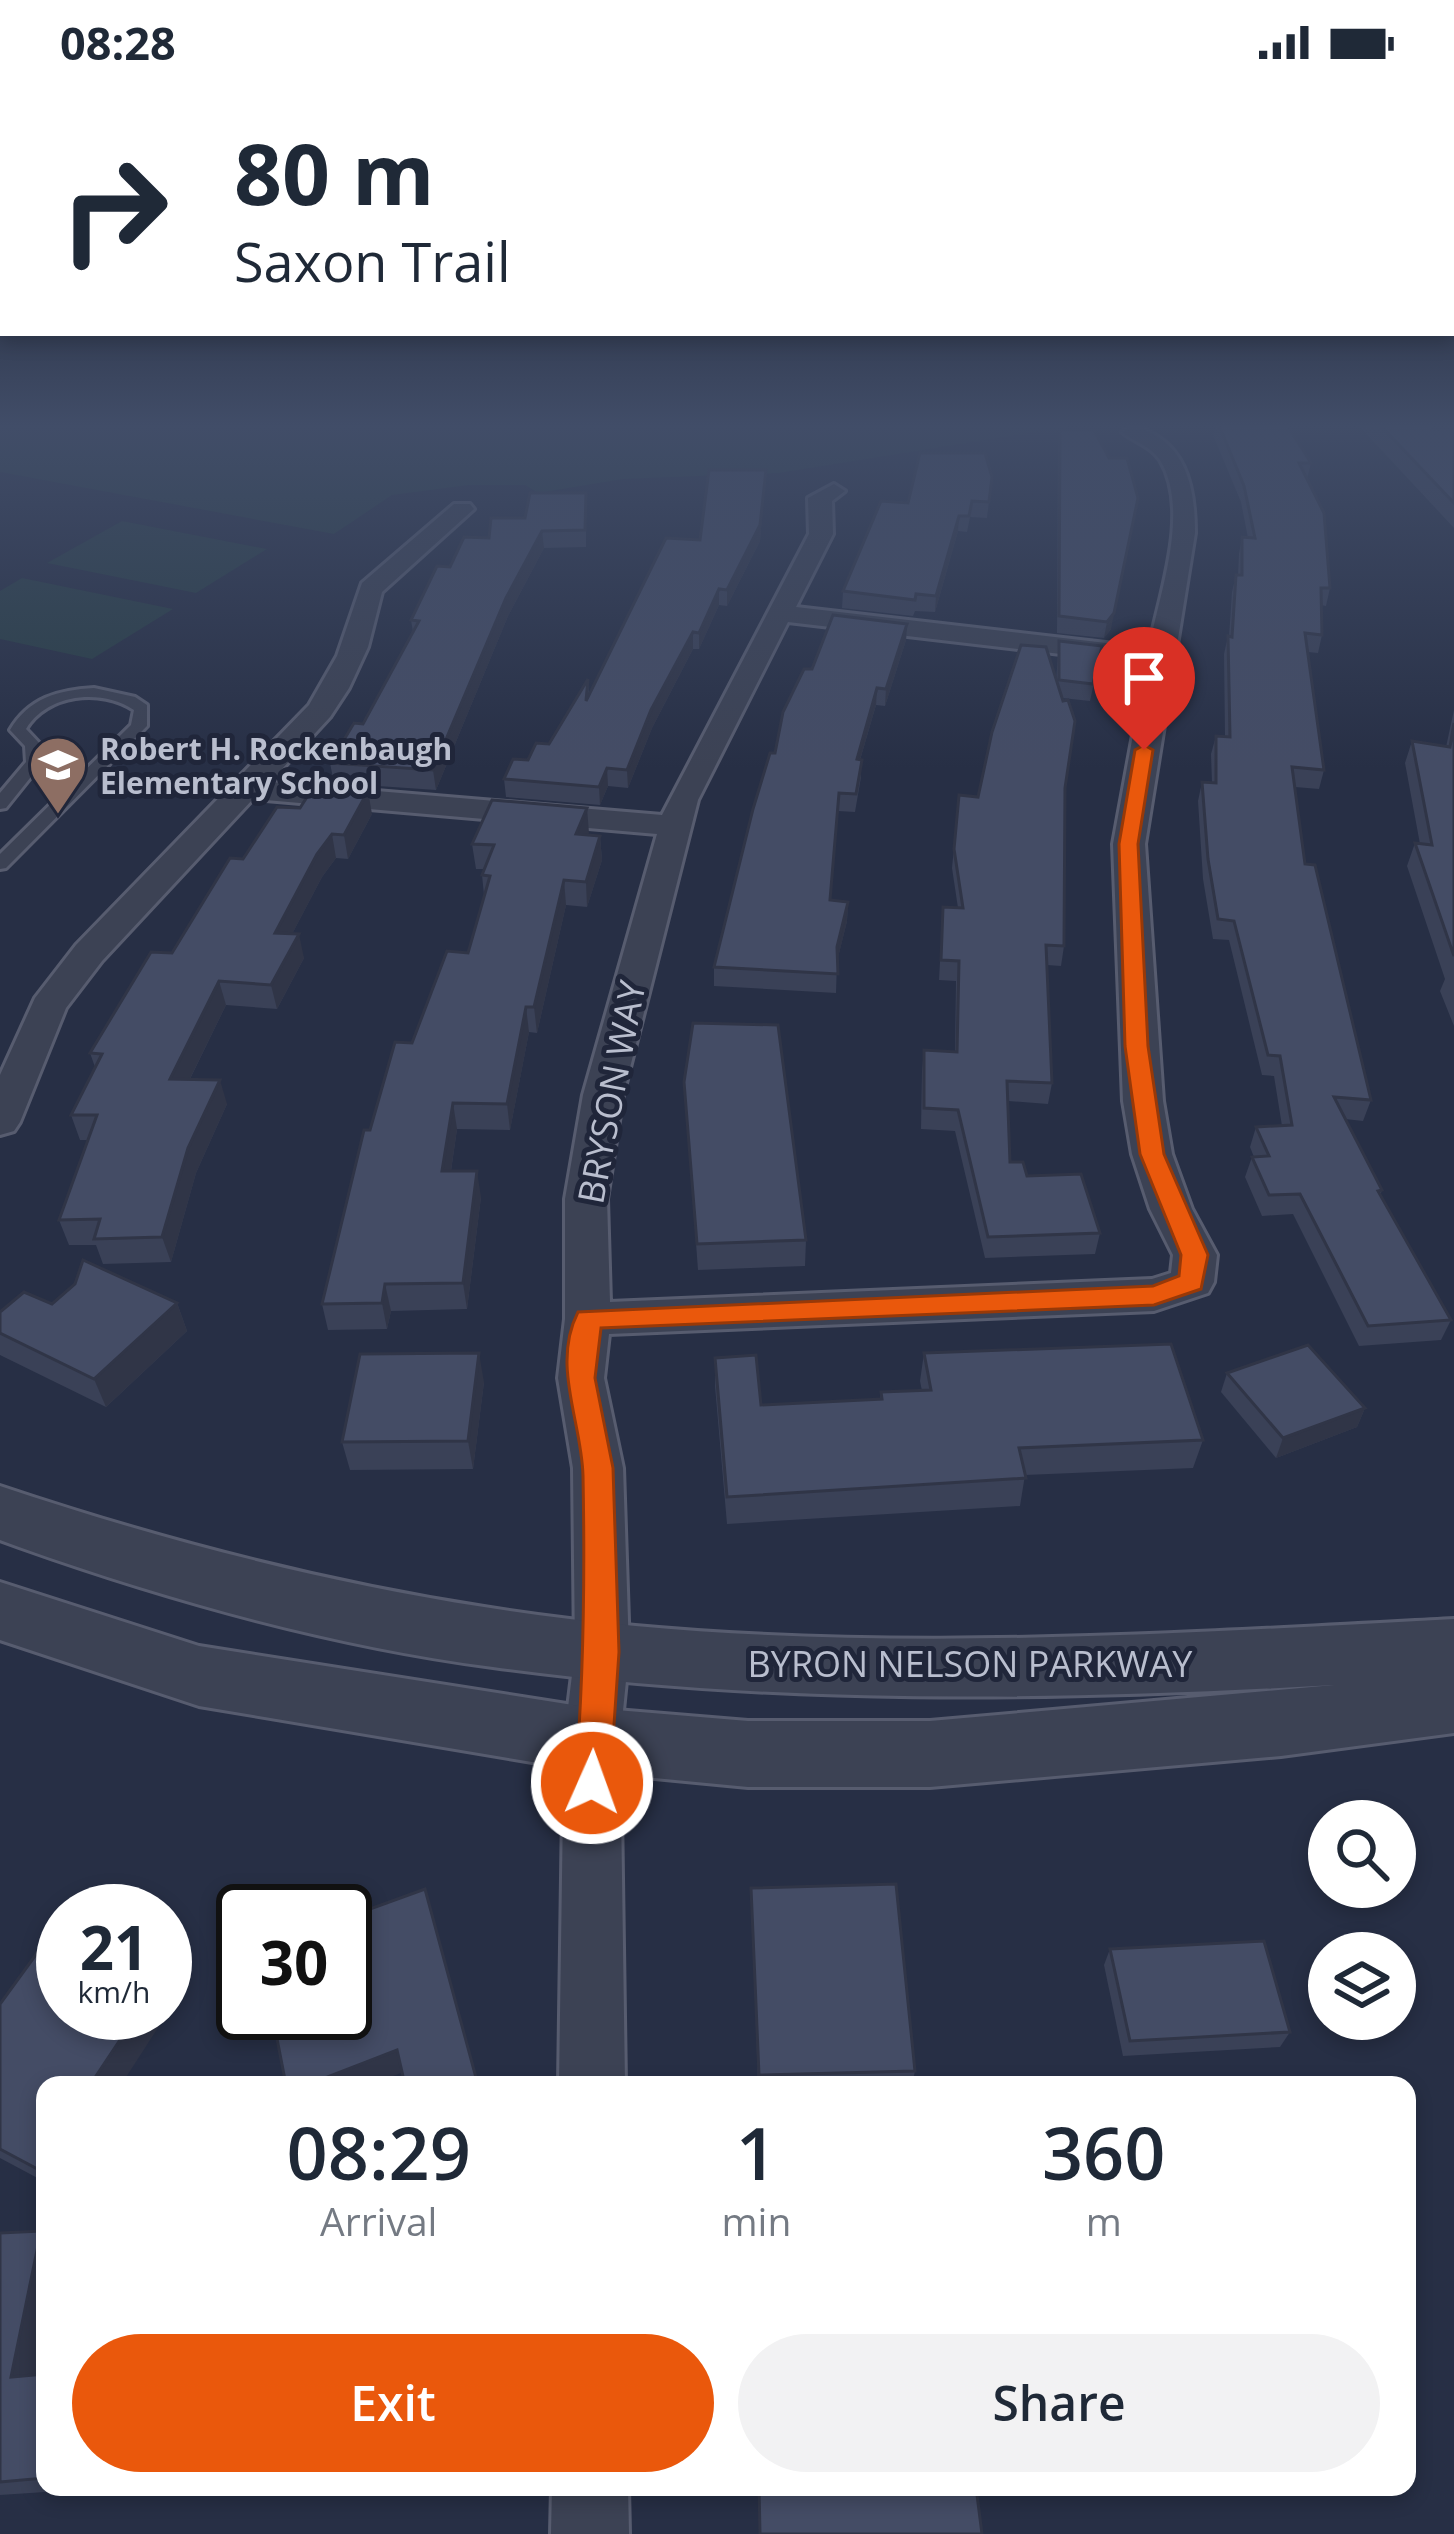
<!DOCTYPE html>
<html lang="en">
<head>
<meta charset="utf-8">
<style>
	:root { --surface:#fff; --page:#f2f2f3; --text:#1f2937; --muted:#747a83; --accent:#ea580c }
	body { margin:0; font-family:"Open Sans",sans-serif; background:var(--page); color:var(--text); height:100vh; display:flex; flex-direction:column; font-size:45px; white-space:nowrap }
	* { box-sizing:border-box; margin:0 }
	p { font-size:39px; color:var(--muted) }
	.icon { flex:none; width:66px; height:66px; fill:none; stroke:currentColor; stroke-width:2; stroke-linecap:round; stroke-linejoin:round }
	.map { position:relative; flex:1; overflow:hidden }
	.sheet { position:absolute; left:36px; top:1992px; width:1380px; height:420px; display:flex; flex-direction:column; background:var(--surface); border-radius:24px; box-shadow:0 6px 18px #0003 }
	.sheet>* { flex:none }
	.guide { position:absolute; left:0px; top:0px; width:1455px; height:252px; box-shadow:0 6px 18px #0003; background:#fff; color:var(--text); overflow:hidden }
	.tools { position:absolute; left:1308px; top:1716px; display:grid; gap:24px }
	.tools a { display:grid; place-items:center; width:108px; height:108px; border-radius:50%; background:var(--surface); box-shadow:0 6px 18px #0003; font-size:60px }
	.speed { position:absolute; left:36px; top:1800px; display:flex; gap:24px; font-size:60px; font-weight:700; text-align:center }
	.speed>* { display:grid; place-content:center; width:156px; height:156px; border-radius:50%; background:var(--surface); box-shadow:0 6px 18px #0003; line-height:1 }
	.speed small { font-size:30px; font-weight:400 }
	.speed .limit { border:6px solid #111; border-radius:18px; background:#fff; color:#111 }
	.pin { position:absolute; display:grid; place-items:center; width:102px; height:102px; color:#fff; margin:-123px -51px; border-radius:50% 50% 50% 0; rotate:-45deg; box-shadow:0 0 12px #0007 }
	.pin .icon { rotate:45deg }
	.me { position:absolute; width:132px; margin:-66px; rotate:2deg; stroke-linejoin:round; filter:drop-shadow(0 0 9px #0008) }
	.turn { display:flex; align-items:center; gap:42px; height:252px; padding:0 36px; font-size:54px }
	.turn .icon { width:156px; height:156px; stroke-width:2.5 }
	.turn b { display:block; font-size:84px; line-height:102px }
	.eta { display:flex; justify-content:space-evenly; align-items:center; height:204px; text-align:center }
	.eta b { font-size:72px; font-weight:600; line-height:84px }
	.button { display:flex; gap:24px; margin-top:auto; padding:24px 36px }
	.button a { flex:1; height:138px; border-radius:72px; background:var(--accent); color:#fff; font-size:48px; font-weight:600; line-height:138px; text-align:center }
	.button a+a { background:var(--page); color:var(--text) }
	.status { display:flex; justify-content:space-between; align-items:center; height:84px; padding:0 60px; background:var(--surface); direction:ltr }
	.status svg { height:33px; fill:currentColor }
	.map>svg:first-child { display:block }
</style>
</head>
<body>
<div class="status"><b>08:28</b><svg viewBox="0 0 49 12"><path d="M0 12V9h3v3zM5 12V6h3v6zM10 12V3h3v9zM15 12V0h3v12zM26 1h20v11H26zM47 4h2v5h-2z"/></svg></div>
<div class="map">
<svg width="1454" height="2450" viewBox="0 0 1454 2450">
	<rect width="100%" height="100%" fill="#272f45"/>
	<g fill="#293e46">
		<path d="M0,341H1079L779,389L623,395L538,409L525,401H469L392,411L334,450L0,388Z"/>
		<path d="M122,437L267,465L196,509L47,479Z"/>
		<path d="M22,494L173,525L92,575L0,555V507Z"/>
	</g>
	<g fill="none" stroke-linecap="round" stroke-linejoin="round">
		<defs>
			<path id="service" d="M94,604L135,613L147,621V642L6,784L0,785V770L131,641L134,626C101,604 47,610 26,645L41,661L42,679L6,724L0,725V709L26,678L25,662L10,646C29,614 58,606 94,604Z"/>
			<g id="minor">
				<path d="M1133,342C1185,356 1195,400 1195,449L1145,760L1163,1017L1172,1070L1192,1125L1217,1171L1214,1198L1208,1209L1154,1227L609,1250L604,1294L623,1384L629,1567L620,1656L625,2001H559L564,1656L575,1567L573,1384L558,1294L565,1235V1115L583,1011L657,750L253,715L102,877L66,924L20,1038L14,1047L0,1051V991L35,914L76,861L309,621L337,572L362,499L454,420H470L474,425L382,508L368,563L349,604L330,633L270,698L662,731L809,450L808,414L834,400L845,407L832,417L833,450L796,523L1149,564C1159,510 1191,427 1160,376C1151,362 1134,358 1122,348ZM788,538L1146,580L1113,760L1123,1017L1132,1070L1150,1125L1173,1171L1171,1189L1152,1195L610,1218L607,1115L623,1011L698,716Z"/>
				<path d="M552,2403H628L629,2450H551Z"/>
			</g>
			<path id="tertiary" d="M0,1402C158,1455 318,1497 484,1523C803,1574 1133,1552 1454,1535V1649L1281,1672L930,1703H748L592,1688L199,1622L0,1556V1498L199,1562L592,1624L748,1637H930L1334,1601C1053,1617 772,1621 493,1583C333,1562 171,1517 19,1463L0,1456Z"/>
		</defs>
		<use href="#service" stroke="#575c6f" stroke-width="6"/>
		<use href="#minor" stroke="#575c6f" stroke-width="6"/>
		<use href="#tertiary" stroke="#575c6f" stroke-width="6"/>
		<use href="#service" fill="#3c4254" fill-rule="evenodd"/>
		<use href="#minor" fill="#3c4254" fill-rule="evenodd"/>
		<use href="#tertiary" fill="#3c4254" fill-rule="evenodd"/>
	</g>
	<g fill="#3a4157">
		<path d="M1216,341H1287L1311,379L1307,395L1330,504L1326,522L1321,521L1322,551L1318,569L1308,568L1324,686L1319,705L1295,703L1305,780L1371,1016L1363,1037L1345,1035L1382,1106L1380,1112L1451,1236L1441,1256L1359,1262L1293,1130L1262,1132L1245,1093L1252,1073H1254L1250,1063L1256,1043L1282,1042L1274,992L1262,991L1229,856L1213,855L1203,795L1198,717L1202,698L1212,699L1211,670L1216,652L1225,653L1224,570L1228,552L1229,553L1232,508L1236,491H1238L1239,470L1242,453L1248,454L1241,418L1213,351Z"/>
		<path d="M1361,341H1430L1434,345L1454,344V444L1360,343Z"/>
		<path d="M1060,346L1111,545L1104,554L1057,549L1058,361Z"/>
		<path d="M766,386L760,457L727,522L719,521L699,565H693L652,644L628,704L608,702L600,721L506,713L504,695L549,660L588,595L589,611L700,456Z"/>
		<path d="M992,393L987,434L970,433L967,448L958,447L935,528L915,527L913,532L842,524L843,507L908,419Z"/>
		<path d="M586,409V463L544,464L508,532L436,706L334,699L330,679L363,640L413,548L411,536L450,483L489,454Z"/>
		<path d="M907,540L906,556L885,622L876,621L860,676L861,693L855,728L838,727L830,816L848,818L847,837L837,877L836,909L714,902V883L775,669L812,585Z"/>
		<path d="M1059,557L1102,562L1090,617L1062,614L1065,704L1064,862L1061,882L1047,881L1052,999L1048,1020L1008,1017L1010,1078L1100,1149L1095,1170L985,1174L955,1047L921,1045L922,987L924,966L955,968L956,897L939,896L943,823L958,824L952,784L959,711L978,713L1056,598Z"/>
		<path d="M1454,626V942L1440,907L1445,895L1407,782L1415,759L1420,760L1405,679L1412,657L1446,663Z"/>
		<path d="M587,724L588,751L600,752L602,776L587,823L566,821L537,949L529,948L510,1046L457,1045L451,1087L481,1113L467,1225L391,1227L387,1245L328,1246L322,1220L370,1046L412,959L468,869L484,811L482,791L484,785H476L472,760Z"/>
		<path d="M372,730L348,775L336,774L322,793L292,850L304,874L277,925L226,921L190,995L227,1020L196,1089L171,1178L103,1180L96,1161H69L59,1136L88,1056H80L71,1031L95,983L90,969L172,869L243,775Z"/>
		<path d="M684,998L806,1156L805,1182L698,1186Z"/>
		<path d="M177,1219L187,1247L106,1323L0,1271V1228L52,1220Z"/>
		<path d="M924,1269L1203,1356L1193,1384L1025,1391L1020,1422L727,1440L715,1302V1274L761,1321L880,1315L881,1308L922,1307L920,1297Z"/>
		<path d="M1227,1289L1365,1324L1357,1343L1276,1374L1221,1308Z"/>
		<path d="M484,1298L473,1385L350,1386L342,1358Z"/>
		<path d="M751,1804L915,1987L912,2001H758Z"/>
		<path d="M1110,1865L1290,1948L1280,1963L1123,1972L1104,1881Z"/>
		<path d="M0,1920L161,1939L45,2001V2098L0,2074Z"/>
		<path d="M0,2149L45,2150V2243L35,2291L45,2290V2403H75V2406L0,2411Z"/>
	</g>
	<g fill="#303547">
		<path d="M766,386L760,457L727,522V506Z"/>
		<path d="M1138,414L1111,545L1104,554L1107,538Z"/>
		<path d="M959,432L958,447L935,528L936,512Z"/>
		<path d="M542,447L544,464L508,532L436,706L433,686L506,514Z"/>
		<path d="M719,505V521L699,565V549Z"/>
		<path d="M907,540L906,556L885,622L886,605Z"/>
		<path d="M693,548V565L652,644L628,704L627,686L651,626Z"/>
		<path d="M877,604L876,621L855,693L857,675Z"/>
		<path d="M607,684L608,702L600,721L599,703Z"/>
		<path d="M368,707L372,730L348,775L344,751Z"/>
		<path d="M587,724L589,749L578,775L576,750Z"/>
		<path d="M332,750L336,774L322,793L280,873L275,849L317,770Z"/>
		<path d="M600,752L602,776L587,823L586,798Z"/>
		<path d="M564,796L566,821L537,949L534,923Z"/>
		<path d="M848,818L847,837L836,882L837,863Z"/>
		<path d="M299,850L304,874L277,925L271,901Z"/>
		<path d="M219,897L226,921L178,1019L170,995Z"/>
		<path d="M526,923L529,948L510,1046L507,1020Z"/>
		<path d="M220,996L227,1020L196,1089L171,1178L162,1153L188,1064Z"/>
		<path d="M453,1019L457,1045L447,1114L442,1087Z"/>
		<path d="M477,1087L481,1113L467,1225L463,1199Z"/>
		<path d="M385,1200L391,1227L387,1245L382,1219Z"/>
		<path d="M177,1219L187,1247L106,1323L94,1295Z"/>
		<path d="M479,1269L484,1298L473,1385L468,1357Z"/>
		<path d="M1365,1324L1357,1343L1276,1374L1283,1354Z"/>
		<path d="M138,1929H155L161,1939L121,2001H90Z"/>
		<path d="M397,1966L406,1987L371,2001H307Z"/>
		<path d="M41,2147L45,2150V2243L32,2307L11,2293Z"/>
	</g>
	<g fill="#444c65" stroke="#303547" stroke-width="3">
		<path d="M1219,341H1287L1311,379H1299L1324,429L1330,504H1321L1322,551L1305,549L1324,686L1292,683L1305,780L1315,781L1371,1016L1334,1013L1382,1106L1378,1107L1451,1236L1368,1242L1300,1110L1269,1111L1252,1073L1269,1072L1256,1043L1292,1041L1280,972L1268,971L1234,837L1218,835L1208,775L1202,698L1216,699V652L1230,653L1228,552L1232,553L1236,491H1242V453L1255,454L1244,402Z"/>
		<path d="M1380,341H1430L1434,345L1454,344V419Z"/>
		<path d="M1060,346H1094L1109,374H1127L1138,414L1114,529L1107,538L1059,532Z"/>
		<path d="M920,369H985L992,393L989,418L972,417L969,432H959L936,512L916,510L915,516L843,507L881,417L908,419Z"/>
		<path d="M709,386H766L760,441L727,506L719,505L699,549L693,548L651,626L627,686L607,684L599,703L504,695L513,675L528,676L536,659L549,660L588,595L586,617L666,454L700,456Z"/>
		<path d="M530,409H586L585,446L542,447L506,514L433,686L330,679L354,639L363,640L419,537L411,536L437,482L450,483L464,453L489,454L491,434H525Z"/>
		<path d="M833,531L907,540L886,605L877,604L857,675L862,676L856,710L839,709L830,816L848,818L837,863L838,890L714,883L753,725L770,669H775L783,628L804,585H812Z"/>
		<path d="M1059,557L1102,562L1093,600L1059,596Z"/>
		<path d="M1021,561L1046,563L1063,617L1068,616L1075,637L1065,704L1064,862L1046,861L1052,999L1007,997L1010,1078H1023L1027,1092L1081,1090L1100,1149L988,1153L958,1026L924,1024V966L957,968L959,877L941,876L943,823L963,824L954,765L959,711L978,713L992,648Z"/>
		<path d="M1454,639V872L1415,759L1432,761L1412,657L1450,663Z"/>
		<path d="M314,702L368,707L344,751L332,750L317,770L275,849L299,850L271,901L219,897L170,995L220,996L188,1064L162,1153L94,1155L100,1135L59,1136L97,1031H71L102,970L90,969L151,868L172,869L230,774L243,775L277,723L300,724Z"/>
		<path d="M492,716L587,724L576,750L600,752L586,798L564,796L534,923H526L507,1020L453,1019L442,1087H477L463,1199L385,1200L382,1219L322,1220L364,1046H370L395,958L412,959L447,867L468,869L490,792L482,791L494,761L472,760Z"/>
		<path d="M693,939L778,941L806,1156L697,1160L684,998Z"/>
		<path d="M83,1176L177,1219L94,1295L0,1249V1228L24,1208L52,1220L75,1200Z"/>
		<path d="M1171,1260L1203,1356L1019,1364L1026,1394L727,1413L715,1274L756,1271L761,1321L882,1315L881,1308L931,1306L924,1269Z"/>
		<path d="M1308,1261L1365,1324L1283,1354L1227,1289Z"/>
		<path d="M479,1269L468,1357L342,1358L360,1270Z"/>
		<path d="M896,1800L915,1987L759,1991L751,1804Z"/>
		<path d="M425,1805L478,2001H405L397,1966L307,2001H286L272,1929H345V1834Z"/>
		<path d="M1264,1857L1290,1948L1130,1957L1110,1865Z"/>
		<path d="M40,1865L63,1876V1929H138L90,2001H45V2089L0,2065V1920Z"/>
		<path d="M41,2147L11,2293L45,2290V2394L0,2398V2149Z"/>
		<path d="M759,2403H976L982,2450H760Z"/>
	</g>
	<linearGradient id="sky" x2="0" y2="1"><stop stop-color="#151a26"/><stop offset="0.5" stop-color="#414d68"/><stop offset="1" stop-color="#414d68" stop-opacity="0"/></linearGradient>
	<rect width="1454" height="684" fill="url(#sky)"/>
	<path fill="#ea580c" stroke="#983908" stroke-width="3" d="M1144,661L1153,666L1138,760L1148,962L1164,1070L1208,1171L1201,1205L1154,1221L601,1244L595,1294L613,1384L619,1568L610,1699L605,1710L592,1715L580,1710L575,1699C584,1596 585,1495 583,1392C582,1338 551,1281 578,1228L1153,1202L1179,1192L1181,1171L1140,1070L1125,962L1119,760L1135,666Z"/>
	<defs>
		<symbol id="school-pin" viewBox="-11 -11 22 30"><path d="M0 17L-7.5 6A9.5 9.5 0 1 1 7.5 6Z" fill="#8d6e63" stroke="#20263a"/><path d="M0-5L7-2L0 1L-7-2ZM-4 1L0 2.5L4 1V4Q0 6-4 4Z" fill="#fff"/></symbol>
	</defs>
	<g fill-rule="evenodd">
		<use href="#school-pin" x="25" y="648" width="66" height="90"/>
	</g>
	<g text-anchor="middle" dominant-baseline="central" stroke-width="10" stroke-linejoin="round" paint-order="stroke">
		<g font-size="30" font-weight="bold" fill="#b9bece" stroke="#20263a" text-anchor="start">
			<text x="100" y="664">Robert H. Rockenbaugh<tspan x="100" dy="34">Elementary School</tspan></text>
		</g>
		<g font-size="36" fill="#b9bece" stroke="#20263a">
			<text transform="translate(611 1008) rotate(-79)">BRYSON WAY</text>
			<text x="970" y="1579">BYRON NELSON PARKWAY</text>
		</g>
	</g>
</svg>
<div class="tools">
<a><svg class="icon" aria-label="search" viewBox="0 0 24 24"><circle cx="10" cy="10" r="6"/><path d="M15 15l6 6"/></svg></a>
<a><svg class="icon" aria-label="layers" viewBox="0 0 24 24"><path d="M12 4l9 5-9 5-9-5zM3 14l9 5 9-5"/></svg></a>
</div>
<div class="speed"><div>21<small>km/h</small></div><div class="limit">30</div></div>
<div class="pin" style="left:1144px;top:666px;background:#d93025"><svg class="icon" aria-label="arrive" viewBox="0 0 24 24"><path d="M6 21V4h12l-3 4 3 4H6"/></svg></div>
<svg class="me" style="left:592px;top:1699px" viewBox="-20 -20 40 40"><circle r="17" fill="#ea580c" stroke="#fff" stroke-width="3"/><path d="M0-11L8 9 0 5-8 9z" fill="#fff"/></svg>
<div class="guide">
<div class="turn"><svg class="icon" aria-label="right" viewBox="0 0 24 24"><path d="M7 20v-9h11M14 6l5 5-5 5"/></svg><div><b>80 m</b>Saxon Trail</div></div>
</div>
<section class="sheet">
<div class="eta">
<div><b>08:29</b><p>Arrival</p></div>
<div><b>1</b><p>min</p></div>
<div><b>360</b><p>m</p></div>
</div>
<div class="button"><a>Exit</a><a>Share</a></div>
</section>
</div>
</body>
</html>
